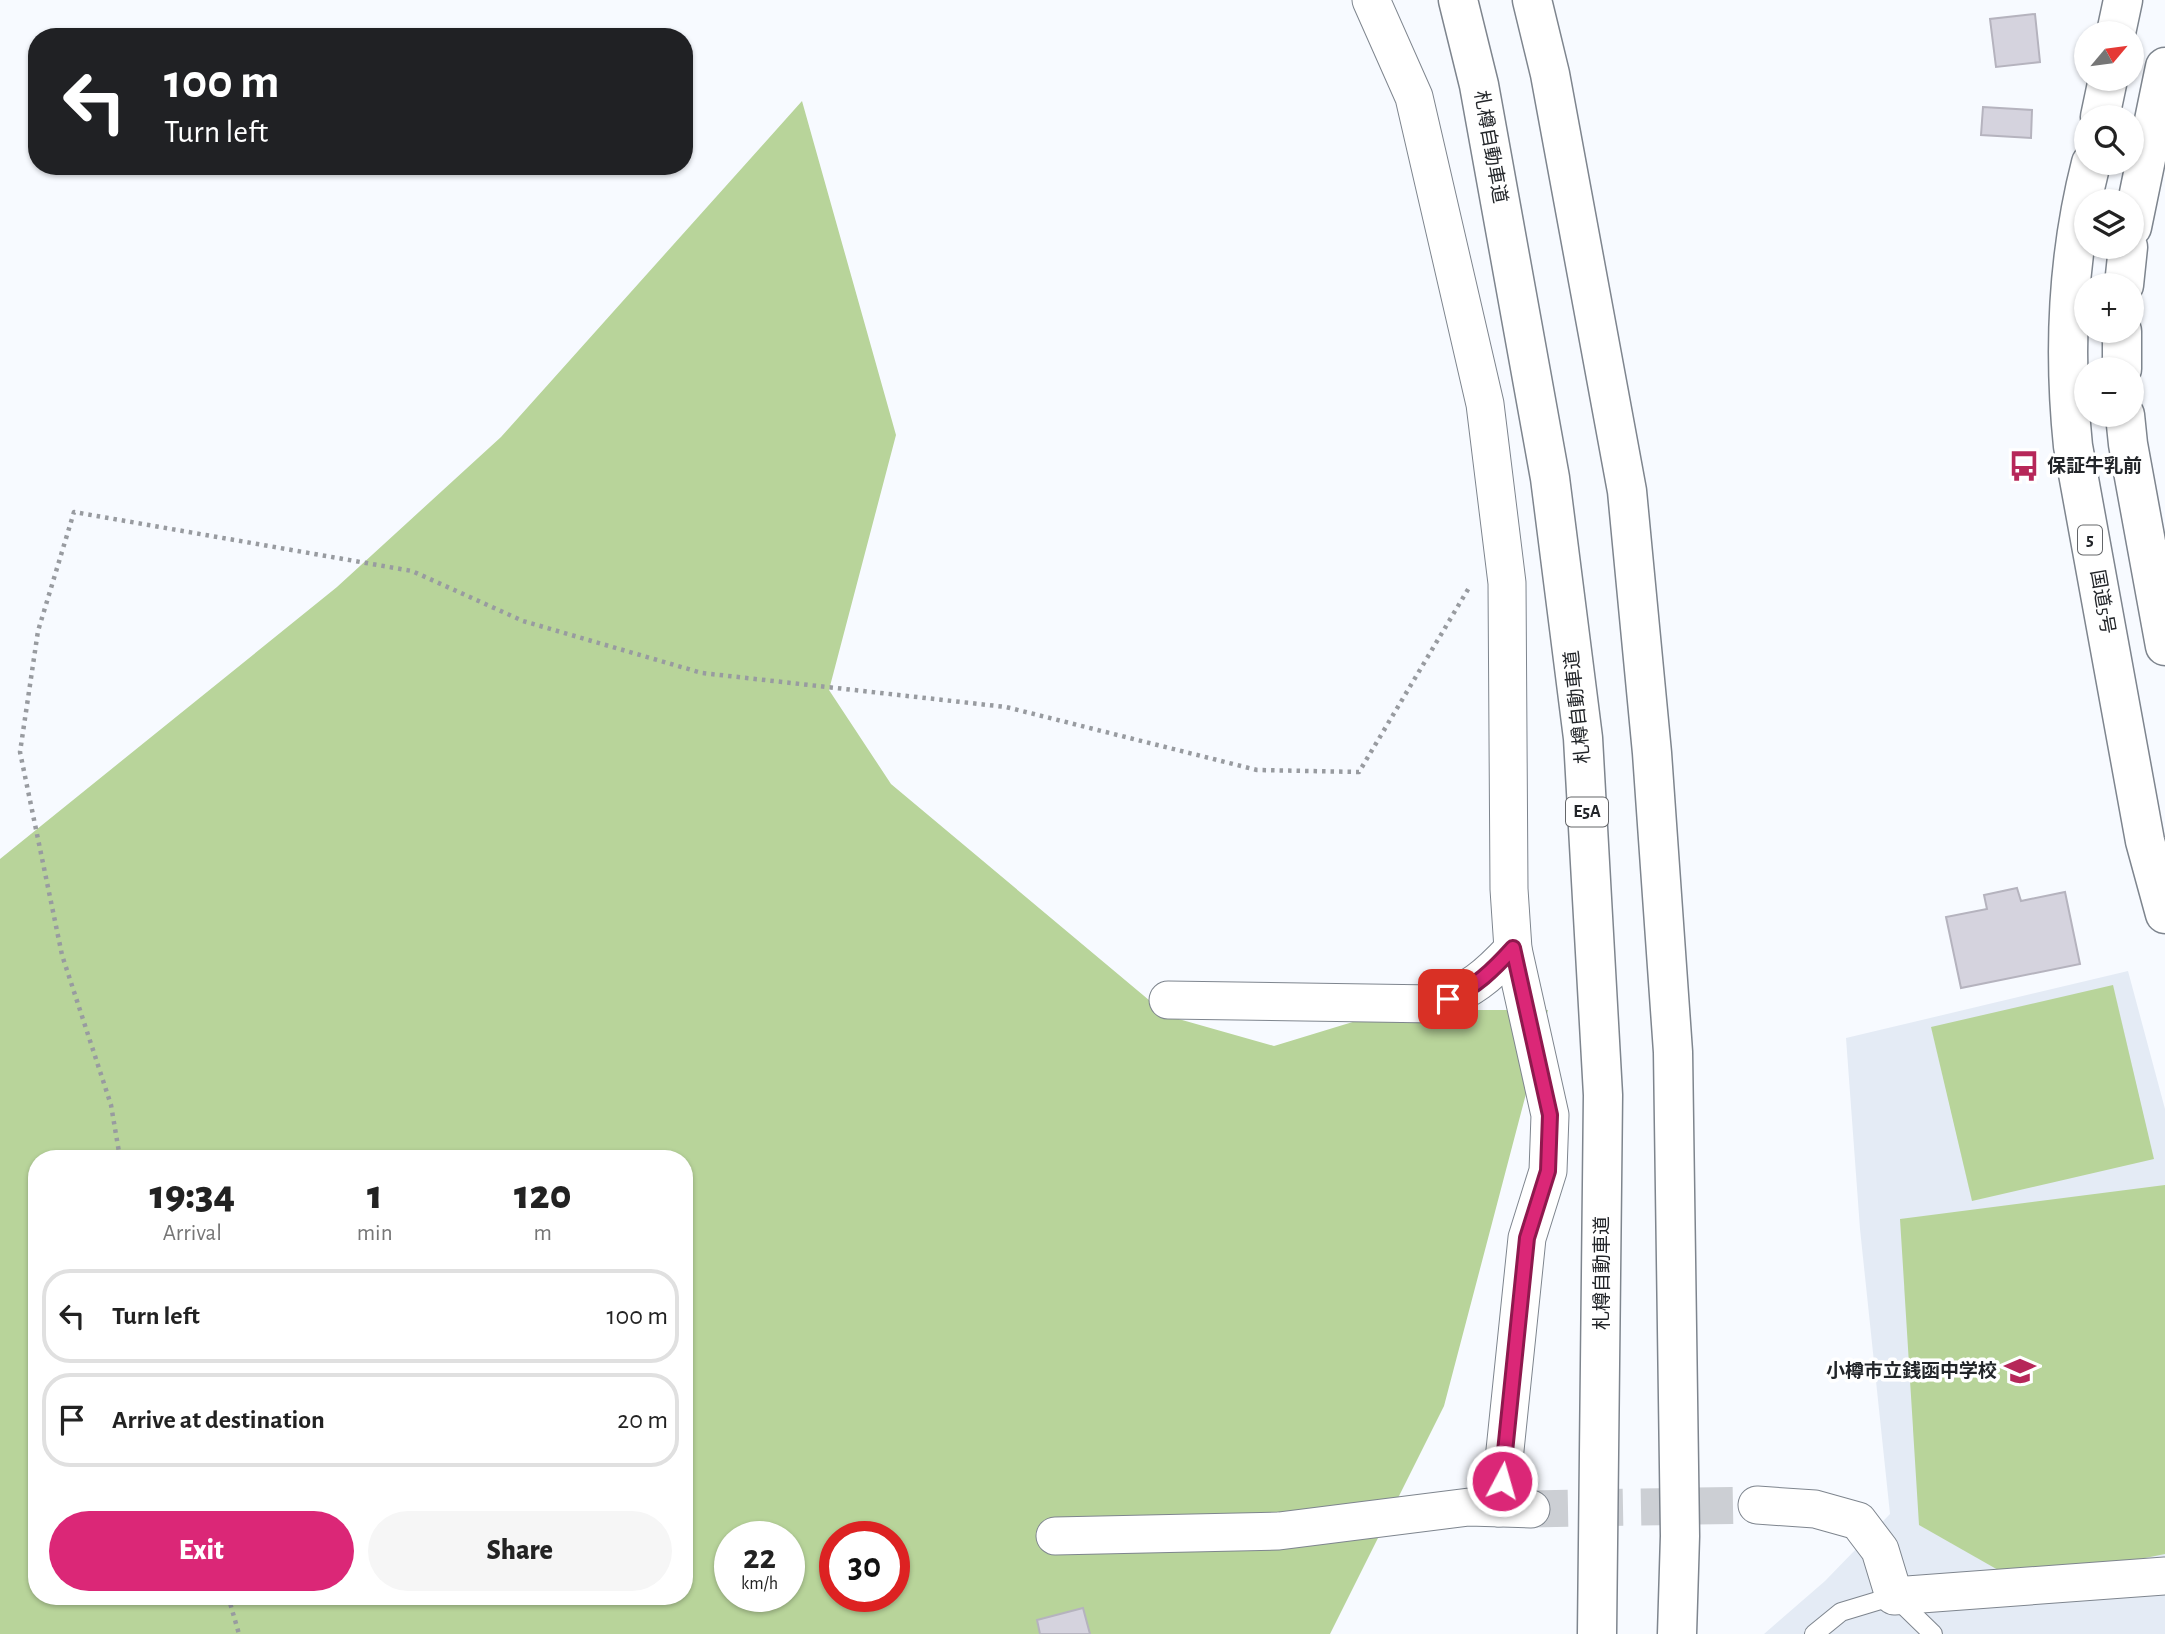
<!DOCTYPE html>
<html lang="en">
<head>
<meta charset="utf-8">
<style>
	:root { --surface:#fff; --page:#f6f6f6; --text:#222; --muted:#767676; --line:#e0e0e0; --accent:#db2777 }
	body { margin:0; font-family:"Alegreya Sans","Noto Sans JP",sans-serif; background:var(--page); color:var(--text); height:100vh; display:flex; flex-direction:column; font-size:26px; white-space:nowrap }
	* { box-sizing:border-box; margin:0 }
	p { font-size:23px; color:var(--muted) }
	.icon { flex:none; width:38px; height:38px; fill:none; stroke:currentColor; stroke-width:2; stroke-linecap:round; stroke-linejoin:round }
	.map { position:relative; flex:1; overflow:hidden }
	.side { position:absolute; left:28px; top:1150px; width:665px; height:455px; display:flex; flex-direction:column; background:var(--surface); border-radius:28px; box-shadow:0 2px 5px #0004 }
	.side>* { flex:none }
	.hud { position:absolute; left:28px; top:28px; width:665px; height:147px; border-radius:28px; box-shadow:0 2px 5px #0004; background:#202124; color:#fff; overflow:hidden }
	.needle { width:46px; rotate:61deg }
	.controls { position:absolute; left:2074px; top:21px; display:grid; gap:14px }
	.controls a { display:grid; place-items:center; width:70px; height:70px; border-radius:50%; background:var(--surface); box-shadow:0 2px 5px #0004; font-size:35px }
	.speed { position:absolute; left:714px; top:1521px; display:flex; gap:14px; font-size:35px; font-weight:700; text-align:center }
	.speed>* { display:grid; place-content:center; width:91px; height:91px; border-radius:50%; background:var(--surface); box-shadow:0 2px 5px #0004; line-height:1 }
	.speed small { font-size:18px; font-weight:400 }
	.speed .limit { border:10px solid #d22; background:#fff; color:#111 }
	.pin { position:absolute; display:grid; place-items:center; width:60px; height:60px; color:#fff; margin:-30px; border-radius:14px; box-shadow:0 4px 10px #0006 }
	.me { position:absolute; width:77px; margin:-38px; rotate:6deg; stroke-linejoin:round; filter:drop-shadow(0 0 5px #0008) }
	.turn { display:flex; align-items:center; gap:24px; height:147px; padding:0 21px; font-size:32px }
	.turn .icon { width:91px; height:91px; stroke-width:2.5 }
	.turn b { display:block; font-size:49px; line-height:60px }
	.eta { display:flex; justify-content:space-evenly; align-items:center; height:119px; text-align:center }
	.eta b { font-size:42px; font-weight:800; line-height:49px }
	.cta { display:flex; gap:14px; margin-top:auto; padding:14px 21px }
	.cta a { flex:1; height:80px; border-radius:42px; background:var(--accent); color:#fff; font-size:28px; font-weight:800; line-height:80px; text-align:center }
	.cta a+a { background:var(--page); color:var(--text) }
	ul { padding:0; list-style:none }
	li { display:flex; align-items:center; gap:21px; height:94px; margin:0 14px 10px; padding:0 7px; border:4px solid var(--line); border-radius:28px }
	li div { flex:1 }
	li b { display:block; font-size:26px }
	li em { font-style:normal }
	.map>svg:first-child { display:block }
</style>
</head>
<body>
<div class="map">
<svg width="2165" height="1634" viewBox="0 0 2165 1634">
	<rect width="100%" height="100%" fill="#f7faff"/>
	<path fill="#e4ebf5" d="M2128,971L2165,1109V1634H1764L1825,1581L1890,1514L1860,1229L1846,1038Z"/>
	<g fill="#b8d49a" fill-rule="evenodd">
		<path d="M802,101L896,435L829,690L891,784L1168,1016L1274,1046L1392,1010H1548L1444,1406L1330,1634H0V859L337,587L501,437ZM37,1158H684V1596H37ZM730,1536H789V1596H730ZM835,1536H894V1596H835Z"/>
		<path d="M2113,985L2154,1159L1972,1201L1931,1027Z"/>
		<path d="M2165,1185V1554L2021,1583L1919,1525L1900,1219Z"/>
	</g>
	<g fill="#d5d3de" stroke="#b5b3be" stroke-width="2">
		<path d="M2035,14L2040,62L1996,67L1990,19Z"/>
		<path d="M1983,107L2032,110L2031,138L1981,135Z"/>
		<path d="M2017,888L2021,901L2065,892L2080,964L1961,988L1946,917L1987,909L1984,895Z"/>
		<path d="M1083,1608L1090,1634H1040L1037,1620Z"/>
	</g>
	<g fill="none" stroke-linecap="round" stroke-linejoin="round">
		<path stroke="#cccfd4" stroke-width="37" stroke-dasharray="37 18" stroke-linecap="butt" d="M1531,1509L1757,1505"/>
		<defs>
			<path id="service" d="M1814,1634L1841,1612L1894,1596L1933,1634"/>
			<g id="minor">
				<path d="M1371,0L1414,97L1485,404L1507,583L1509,889L1513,949L1550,1115L1548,1171L1527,1238L1499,1508"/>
				<path d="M1168,1000L1435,1004C1471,990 1487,977 1513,949"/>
				<path d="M1757,1505L1815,1509L1858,1521L1880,1550L1894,1596L2165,1576"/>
				<path d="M1055,1536L1279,1531L1469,1507L1531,1509"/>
			</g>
			<g id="trunk">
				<path d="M2116,33L2123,0"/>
				<path d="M2100,117L2108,79"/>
				<path d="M2091,163C2067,257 2063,349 2073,446L2145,841L2165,914"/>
				<path d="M2132,227L2165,67"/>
				<path d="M2124,285L2128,247"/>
				<path d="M2122,331V369"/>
				<path d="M2125,415L2128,444L2165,646"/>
			</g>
			<g id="motorway">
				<path d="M1458,0L1479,85L1550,478L1583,738L1603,1095L1597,1634"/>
				<path d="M1532,0L1550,74L1627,491L1652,753L1673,1052L1680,1536L1677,1634"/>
			</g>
		</defs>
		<use href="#service" stroke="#7e858e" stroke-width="20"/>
		<use href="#minor" stroke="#7e858e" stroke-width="39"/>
		<use href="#trunk" stroke="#7e858e" stroke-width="41"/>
		<use href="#motorway" stroke="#7e858e" stroke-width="41"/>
		<g stroke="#989ba0" stroke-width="4.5" stroke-dasharray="3.5 5" stroke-linecap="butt">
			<path d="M120,1158L111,1105L62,955L20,752L38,631L74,512L412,571L523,621L702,673L1006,707L1257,770L1359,772L1470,586"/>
			<path d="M228,1596L239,1634"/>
		</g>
		<use href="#service" stroke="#fff" stroke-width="18"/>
		<use href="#minor" stroke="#fff" stroke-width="37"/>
		<use href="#trunk" stroke="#fff" stroke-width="38"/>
		<use href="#motorway" stroke="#fff" stroke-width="38"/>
	</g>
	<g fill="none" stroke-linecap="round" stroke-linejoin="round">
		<defs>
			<path id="route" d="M1448,999C1475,988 1494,969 1513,948L1550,1115L1548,1171L1527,1238L1502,1481"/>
		</defs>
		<use href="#route" stroke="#8e194d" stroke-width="18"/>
		<use href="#route" stroke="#db2777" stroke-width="12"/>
	</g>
	<defs>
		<symbol id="bus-bare" viewBox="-9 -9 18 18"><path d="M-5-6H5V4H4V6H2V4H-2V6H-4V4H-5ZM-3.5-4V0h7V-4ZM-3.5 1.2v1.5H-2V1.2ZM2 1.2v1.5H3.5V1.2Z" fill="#b62759" stroke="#fff" stroke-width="2.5" paint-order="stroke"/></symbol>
		<symbol id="school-bare" viewBox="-9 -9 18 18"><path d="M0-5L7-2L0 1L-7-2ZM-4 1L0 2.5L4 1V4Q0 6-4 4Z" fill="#b62759" stroke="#fff" stroke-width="2.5" paint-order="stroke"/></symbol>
	</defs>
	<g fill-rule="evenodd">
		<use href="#bus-bare" x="2002" y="444" width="44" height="44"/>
		<use href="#school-bare" x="1998" y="1349" width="44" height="44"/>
	</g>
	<g text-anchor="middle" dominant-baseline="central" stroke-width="7" stroke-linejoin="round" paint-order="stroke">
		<g fill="#fff" stroke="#646669" stroke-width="2">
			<rect x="2078" y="525.5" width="24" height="29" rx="5"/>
			<rect x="1566" y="797.5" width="42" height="29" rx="5"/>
		</g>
		<g font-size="18" font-weight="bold" fill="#222529">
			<text x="2090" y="540">5</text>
			<text x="1587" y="812">E5A</text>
		</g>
		<g font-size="19" fill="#222529" stroke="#fff">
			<text transform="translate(1490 147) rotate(80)">札樽自動車道</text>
			<text transform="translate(2102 602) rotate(80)">国道5号</text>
			<text transform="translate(1578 707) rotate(-96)">札樽自動車道</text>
			<text transform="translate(1602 1273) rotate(-90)">札樽自動車道</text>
		</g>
		<g font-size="19" font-weight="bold" fill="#222529" stroke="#fff" text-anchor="start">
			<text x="2047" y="466">保証牛乳前</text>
			<text x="1997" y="1371" text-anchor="end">小樽市立銭函中学校</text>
		</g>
	</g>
</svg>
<div class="controls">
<a><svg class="needle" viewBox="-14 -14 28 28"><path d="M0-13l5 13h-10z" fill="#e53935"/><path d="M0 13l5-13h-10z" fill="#767676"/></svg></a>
<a><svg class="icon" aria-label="search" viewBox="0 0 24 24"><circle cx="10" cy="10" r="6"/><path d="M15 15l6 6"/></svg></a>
<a><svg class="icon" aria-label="layers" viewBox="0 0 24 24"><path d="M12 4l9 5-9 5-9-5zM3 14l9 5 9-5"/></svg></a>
<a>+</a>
<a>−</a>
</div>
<div class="speed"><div>22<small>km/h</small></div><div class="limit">30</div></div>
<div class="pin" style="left:1448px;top:999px;background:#d93025"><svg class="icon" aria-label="arrive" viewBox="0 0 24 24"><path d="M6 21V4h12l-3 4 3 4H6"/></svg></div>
<svg class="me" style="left:1502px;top:1481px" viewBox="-20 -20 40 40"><circle r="17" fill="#db2777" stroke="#fff" stroke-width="3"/><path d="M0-11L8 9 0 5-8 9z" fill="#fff"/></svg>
<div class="hud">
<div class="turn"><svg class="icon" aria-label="left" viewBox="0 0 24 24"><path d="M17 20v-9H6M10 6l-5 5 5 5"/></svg><div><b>100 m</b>Turn left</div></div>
</div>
<section class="side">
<div class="eta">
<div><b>19:34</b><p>Arrival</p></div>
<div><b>1</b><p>min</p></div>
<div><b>120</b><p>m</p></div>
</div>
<ul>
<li><svg class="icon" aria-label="left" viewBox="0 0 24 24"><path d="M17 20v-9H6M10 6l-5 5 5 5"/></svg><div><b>Turn left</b></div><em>100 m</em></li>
<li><svg class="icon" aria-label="arrive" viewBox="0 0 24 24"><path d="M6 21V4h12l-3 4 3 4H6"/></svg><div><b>Arrive at destination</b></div><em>20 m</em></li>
</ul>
<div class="cta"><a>Exit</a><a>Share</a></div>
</section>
</div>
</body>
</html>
